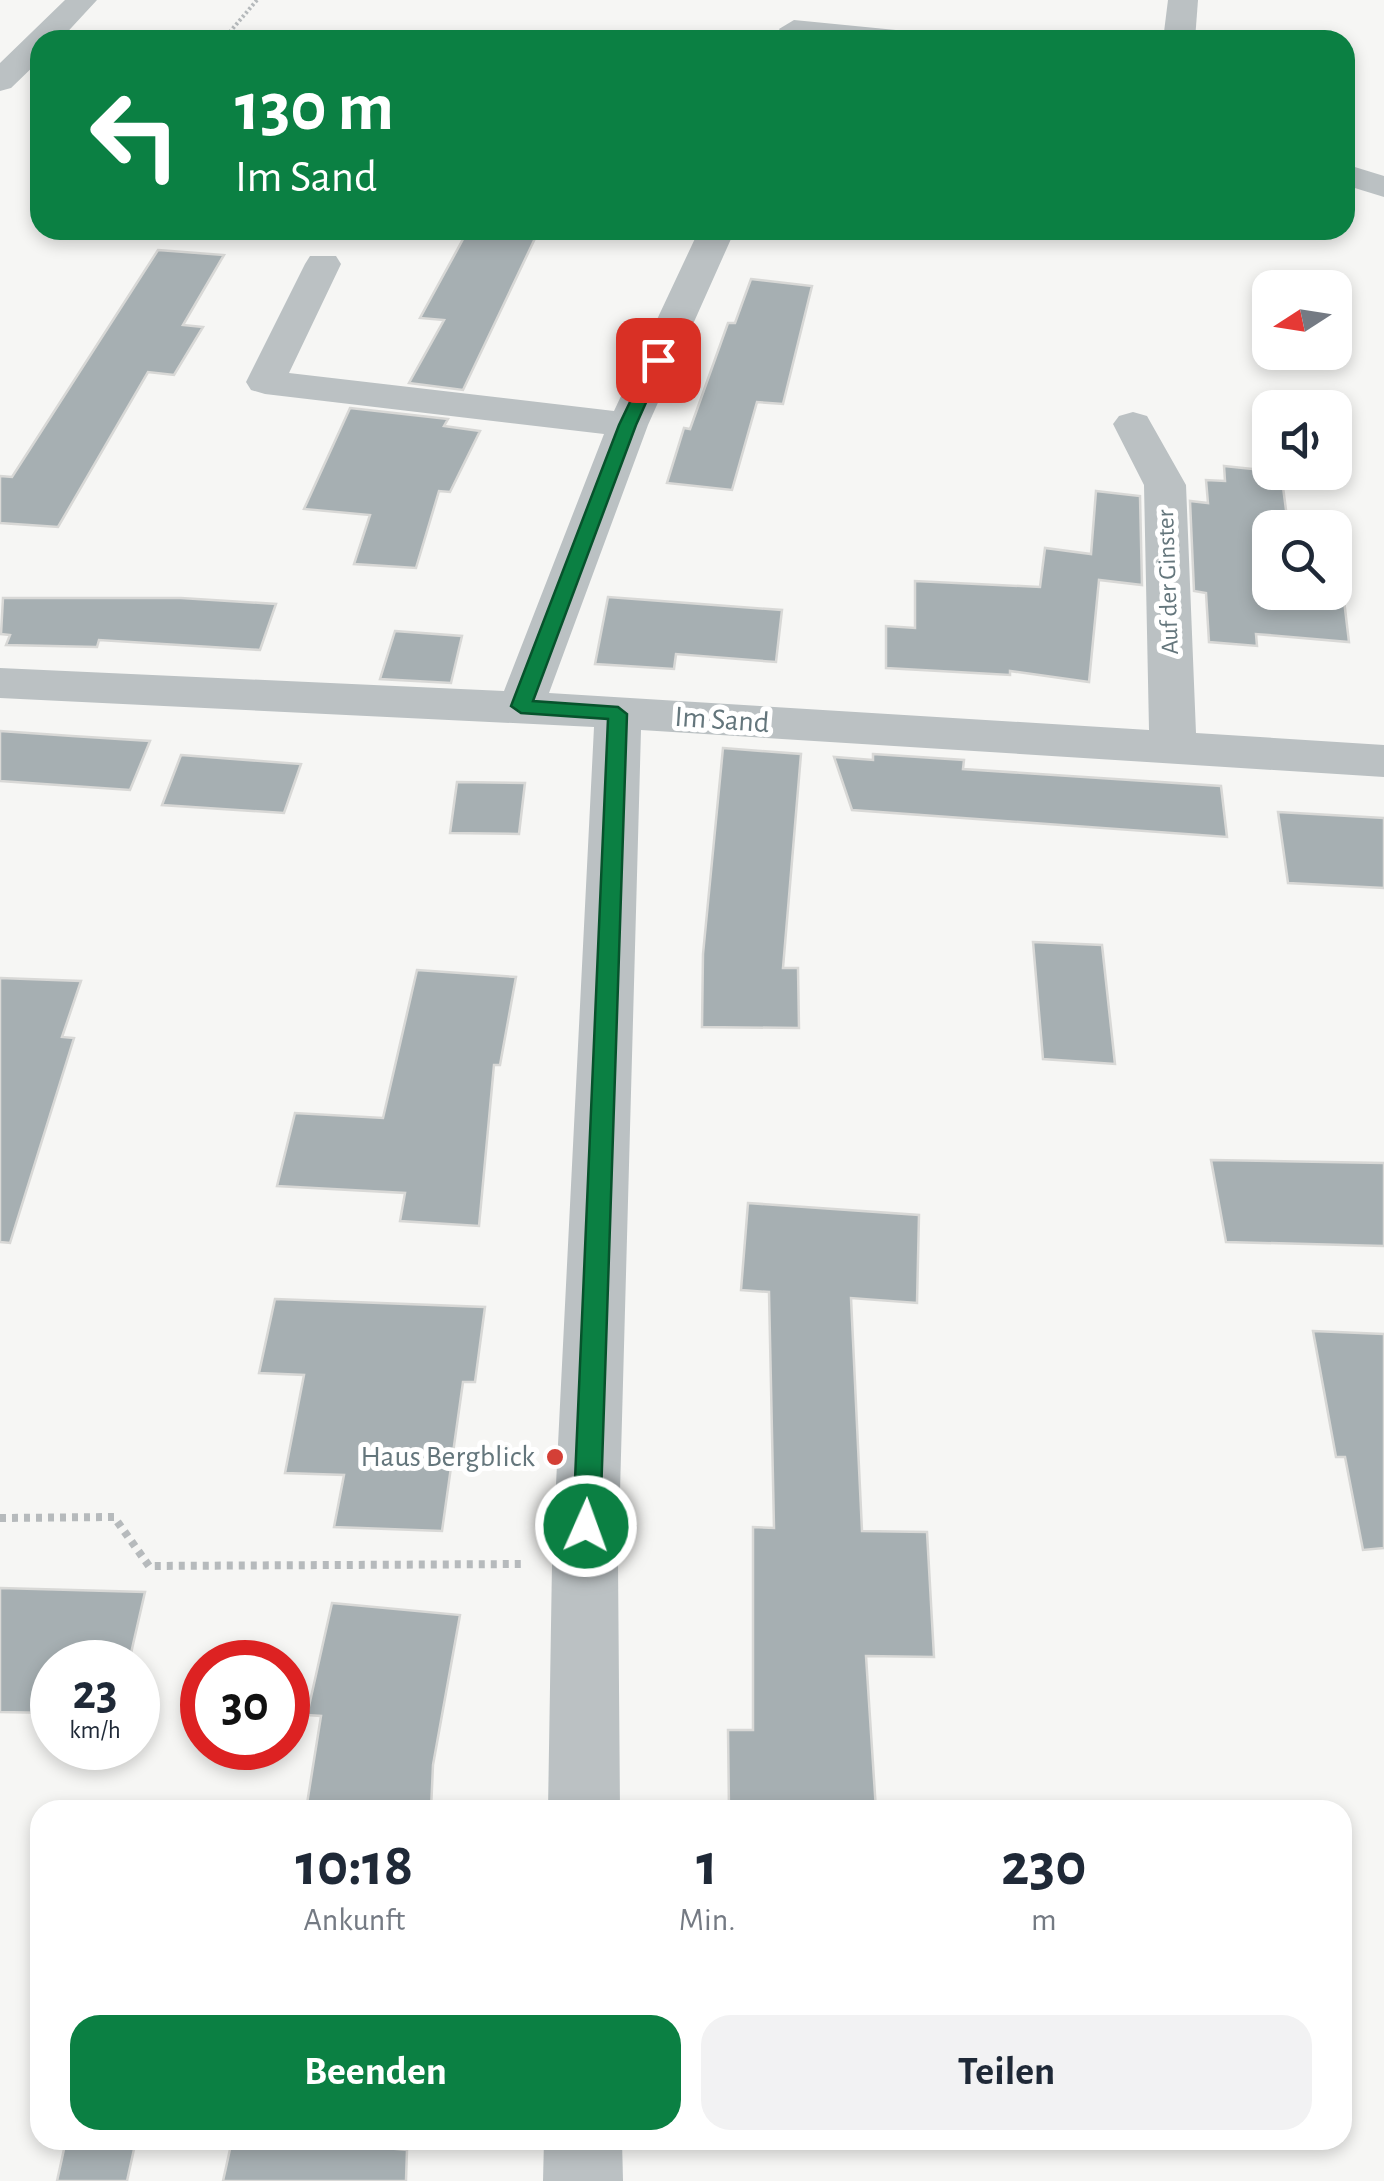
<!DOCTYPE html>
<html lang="de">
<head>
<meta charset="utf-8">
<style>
	:root { --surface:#fff; --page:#f2f2f3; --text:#1f2937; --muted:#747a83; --accent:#0b8043 }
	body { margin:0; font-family:"Alegreya Sans",sans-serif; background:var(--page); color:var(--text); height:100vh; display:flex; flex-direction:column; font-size:38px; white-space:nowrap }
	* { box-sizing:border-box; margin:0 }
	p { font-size:32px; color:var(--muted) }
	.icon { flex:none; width:55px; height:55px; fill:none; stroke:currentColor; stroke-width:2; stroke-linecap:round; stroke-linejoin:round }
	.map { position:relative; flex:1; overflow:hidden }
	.drawer { position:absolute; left:30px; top:1800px; width:1322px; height:350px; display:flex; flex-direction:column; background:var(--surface); border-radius:30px; box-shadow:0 5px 15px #0003 }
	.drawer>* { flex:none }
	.hud { position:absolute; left:30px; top:30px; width:1325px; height:210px; border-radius:30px; box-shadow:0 5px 15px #0003; background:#0b8043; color:#fff; overflow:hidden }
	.needle { width:65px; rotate:258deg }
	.tools { position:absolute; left:1252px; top:270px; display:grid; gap:20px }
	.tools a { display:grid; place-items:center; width:100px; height:100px; border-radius:20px; background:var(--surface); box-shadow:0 5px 15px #0003; font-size:50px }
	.speed { position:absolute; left:30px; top:1640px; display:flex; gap:20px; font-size:50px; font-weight:700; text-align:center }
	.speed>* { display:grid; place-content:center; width:130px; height:130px; border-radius:50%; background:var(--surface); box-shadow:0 5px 15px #0003; line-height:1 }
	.speed small { font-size:25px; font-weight:400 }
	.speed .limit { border:15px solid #d22; background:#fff; color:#111 }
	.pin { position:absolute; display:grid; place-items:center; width:85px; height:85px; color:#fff; margin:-42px; border-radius:20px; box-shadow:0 5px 15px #0006 }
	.me { position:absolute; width:110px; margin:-55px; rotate:2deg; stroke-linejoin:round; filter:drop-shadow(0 0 8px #0008) }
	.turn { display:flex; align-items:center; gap:35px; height:210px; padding:0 40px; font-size:45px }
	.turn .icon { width:130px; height:130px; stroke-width:2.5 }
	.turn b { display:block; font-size:70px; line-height:85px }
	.eta { display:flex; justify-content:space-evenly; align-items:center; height:170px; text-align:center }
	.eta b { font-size:60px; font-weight:700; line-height:70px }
	.cta { display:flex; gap:20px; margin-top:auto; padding:20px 40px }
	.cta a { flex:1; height:115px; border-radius:30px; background:var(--accent); color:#fff; font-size:40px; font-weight:700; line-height:115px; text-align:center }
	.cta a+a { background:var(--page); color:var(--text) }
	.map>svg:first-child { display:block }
</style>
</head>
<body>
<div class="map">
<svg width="1384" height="2181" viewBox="0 0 1384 2181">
	<rect width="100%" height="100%" fill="#f6f6f4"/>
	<g fill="#a6afb2" stroke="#d8d8d6" stroke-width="2.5">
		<path d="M468,230H539L463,390L409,383L444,320L420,318Z"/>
		<path d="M158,250L224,255L183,325L203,327L174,375L148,372L58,527L0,523V476L12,477Z"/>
		<path d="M751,279L812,286L783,404L757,402L732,490L667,483L684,428L690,429L728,323H735Z"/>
		<path d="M350,408L448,419L444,426L480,431L450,492L439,491L416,568L354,564L370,515L304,509Z"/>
		<path d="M1224,466L1281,472L1288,525L1311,528H1270V592H1321L1322,599L1344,600L1349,642L1256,634L1257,646L1209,642L1206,593L1194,591L1190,501L1208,503L1206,480L1225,481Z"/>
		<path d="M1096,491L1140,496L1142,585L1099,580L1089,682L1010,671V675L886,668V626L915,628V581L1040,587L1045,548L1091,554Z"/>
		<path d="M608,597L782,610L776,662L676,654L674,669L595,664Z"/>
		<path d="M3,598H181L276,604L260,650L99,640L97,647L6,645L10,635L1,634Z"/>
		<path d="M395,631L462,636L451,683L380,679Z"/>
		<path d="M0,731L72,736L150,741L130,790L0,781Z"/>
		<path d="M723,748L801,754L783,968H798L799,1028L702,1027L703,954Z"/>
		<path d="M873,754L964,760L963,769L1221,786L1227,837L852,810L834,757L873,760Z"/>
		<path d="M181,755L301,764L284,813L162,805Z"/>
		<path d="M457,782L525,783L519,834L450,833Z"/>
		<path d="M1278,812L1384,818V888L1288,883Z"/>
		<path d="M1033,942L1102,945L1115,1064L1043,1059Z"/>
		<path d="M417,970L516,977L500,1065H494L479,1226L400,1221L405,1193L277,1186L295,1113L383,1118Z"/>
		<path d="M0,978L81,981L62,1037L74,1038L10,1243L0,1242Z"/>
		<path d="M1211,1160L1384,1163V1246L1226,1242Z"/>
		<path d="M748,1203L919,1215L917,1303L851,1298L862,1531L927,1532L934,1657L866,1656L876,1810H729L728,1730H753V1527L774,1528L769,1292L741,1290Z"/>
		<path d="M275,1299L485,1307L475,1382H463L442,1531L334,1527L344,1475L285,1473L304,1375L259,1373Z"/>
		<path d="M1313,1331L1384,1334V1548L1363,1550L1345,1457H1336Z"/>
		<path d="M0,1588L145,1592L129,1662H52V1713L0,1712Z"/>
		<path d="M332,1603L460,1615L433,1765L431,1810H306L321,1716L307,1715Z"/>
		<path d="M66,2140H136L127,2181H57Z"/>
		<path d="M232,2140H302L407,2150L406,2181H223Z"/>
	</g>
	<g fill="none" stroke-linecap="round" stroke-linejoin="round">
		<path stroke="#b6babc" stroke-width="4" stroke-dasharray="2.5 2.5" stroke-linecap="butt" d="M223,40L257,0"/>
		<path stroke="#b6babc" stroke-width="8" stroke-dasharray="6 6" stroke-linecap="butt" d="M0,1518L114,1517L149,1566L524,1564"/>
		<g fill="#bbc1c3" fill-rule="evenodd">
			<path d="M65,0H97L60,40H40V60L11,88L0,91V63Z"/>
			<path d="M1168,0H1198L1195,40H1163Z"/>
			<path d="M794,20L906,31L922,40H811L783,36L779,29Z"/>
			<path d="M1345,164L1384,176V197L1345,185Z"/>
			<path d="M699,230H735L648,425L549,693L1149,730L1144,485L1113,424L1119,416L1133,412L1147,416L1186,485L1196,733L1384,745V777L641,730L618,1564L620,1810H548L552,1564L594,727L0,698V668L504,691L604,434L265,394L251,390L246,382L305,264L310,256H336L341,264L289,373L614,411Z"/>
			<path d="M544,2140H622L623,2181H543Z"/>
		</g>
	</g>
	<path fill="#0b8043" stroke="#07532c" stroke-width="2.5" d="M658,355L665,360L636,425L533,701L618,707L627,714L600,1526L596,1534L586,1538L577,1534L573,1526L608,719L521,713L511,706L619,425L650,360Z"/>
	<circle fill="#d43f36" stroke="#fff" stroke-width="4" cx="555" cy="1457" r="10"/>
	<g text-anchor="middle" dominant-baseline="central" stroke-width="10" stroke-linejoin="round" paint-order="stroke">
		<g font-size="25" fill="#64767c" stroke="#fff">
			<text transform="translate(1168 582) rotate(-92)">Auf der Ginster</text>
		</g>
		<g font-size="30" fill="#64767c" stroke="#fff">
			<text transform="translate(722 720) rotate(4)">Im Sand</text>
		</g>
		<g font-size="30" fill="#64767c" stroke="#fff" text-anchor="end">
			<text x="535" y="1457">Haus Bergblick</text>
		</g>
	</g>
</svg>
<div class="tools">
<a><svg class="needle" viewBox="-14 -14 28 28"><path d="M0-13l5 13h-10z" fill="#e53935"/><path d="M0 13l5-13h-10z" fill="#747a83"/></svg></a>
<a><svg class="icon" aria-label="sound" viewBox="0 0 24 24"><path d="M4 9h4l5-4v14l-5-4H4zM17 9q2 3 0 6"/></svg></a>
<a><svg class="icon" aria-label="search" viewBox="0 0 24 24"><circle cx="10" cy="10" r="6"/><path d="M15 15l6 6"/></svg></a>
</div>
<div class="speed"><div>23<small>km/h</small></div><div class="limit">30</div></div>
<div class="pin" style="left:658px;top:360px;background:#d93025"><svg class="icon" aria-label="arrive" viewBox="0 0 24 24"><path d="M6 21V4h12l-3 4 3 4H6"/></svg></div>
<svg class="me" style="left:586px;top:1526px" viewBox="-20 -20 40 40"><circle r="17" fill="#0b8043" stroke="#fff" stroke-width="3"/><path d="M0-11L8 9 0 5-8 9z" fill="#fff"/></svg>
<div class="hud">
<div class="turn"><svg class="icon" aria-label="left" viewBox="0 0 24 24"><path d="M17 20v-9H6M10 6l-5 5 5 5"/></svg><div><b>130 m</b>Im Sand</div></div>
</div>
<section class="drawer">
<div class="eta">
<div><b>10:18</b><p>Ankunft</p></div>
<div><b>1</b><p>Min.</p></div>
<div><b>230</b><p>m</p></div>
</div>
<div class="cta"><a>Beenden</a><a>Teilen</a></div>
</section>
</div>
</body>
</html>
